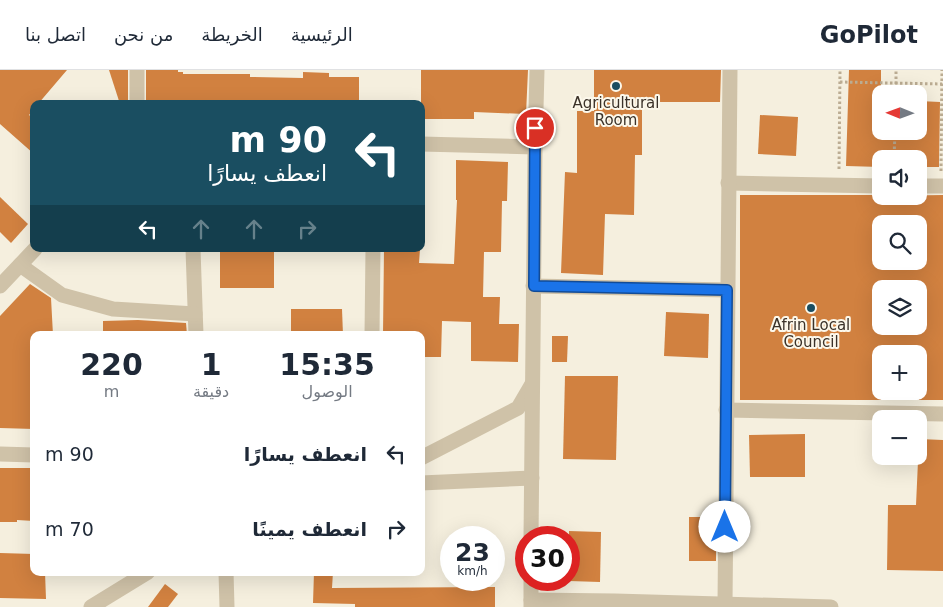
<!DOCTYPE html>
<html lang="ar">
<head>
<meta charset="utf-8">
<style>
	:root { --surface:#fff; --page:#f2f2f3; --text:#1f2937; --muted:#747a83; --line:#e0e1e3 }
	body { margin:0; font-family:"DejaVu Sans","Noto Naskh Arabic",sans-serif; background:var(--page); color:var(--text); direction:rtl; height:100vh; display:flex; flex-direction:column; font-size:19px; white-space:nowrap }
	* { box-sizing:border-box; margin:0 }
	p { font-size:16px; color:var(--muted) }
	.icon { flex:none; width:28px; height:28px; fill:none; stroke:currentColor; stroke-width:2; stroke-linecap:round; stroke-linejoin:round }
	.map { position:relative; flex:1; overflow:hidden; direction:ltr }
	.side { position:absolute; left:30px; top:261px; width:395px; height:245px; display:flex; flex-direction:column; background:var(--surface); border-radius:10px; box-shadow:0 5px 20px #0002; direction:rtl }
	.side>* { flex:none }
	.guide { position:absolute; left:30px; top:30px; width:395px; height:152px; border-radius:10px; box-shadow:0 5px 20px #0002; direction:rtl; background:#1a4e61; color:#fff; overflow:hidden }
	.needle { width:32px; rotate:271deg }
	.tools { position:absolute; left:872px; top:15px; display:grid; gap:10px }
	.tools a { display:grid; place-items:center; width:55px; height:55px; border-radius:10px; background:var(--surface); box-shadow:0 5px 20px #0002; font-size:25px }
	.speed { position:absolute; left:440px; top:456px; display:flex; gap:10px; font-size:25px; font-weight:700; text-align:center }
	.speed>* { display:grid; place-content:center; width:65px; height:65px; border-radius:50%; background:var(--surface); box-shadow:0 5px 20px #0002; line-height:1 }
	.speed small { font-size:12px; font-weight:400 }
	.speed .limit { border:8px solid #d22; background:#fff; color:#111 }
	.pin { position:absolute; display:grid; place-items:center; width:42px; height:42px; color:#fff; margin:-21px; border:2px solid #fff; border-radius:50%; box-shadow:0 1px 5px #0007 }
	.me { position:absolute; width:55px; margin:-28px; rotate:0deg; stroke-linejoin:round; filter:drop-shadow(0 0 4px #0008) }
	.turn { display:flex; align-items:center; gap:18px; height:105px; padding:0 15px; font-size:22px }
	.turn .icon { width:65px; height:65px; stroke-width:2.5 }
	.turn b { display:block; font-size:35px; line-height:42px }
	.lanes { display:flex; align-items:center; height:48px; padding:0 15px; background:#0003; justify-content:center; gap:25px; direction:ltr }
	.lanes .off { opacity:.35 }
	.eta { display:flex; justify-content:space-evenly; align-items:center; height:85px; text-align:center }
	.eta b { font-size:30px; font-weight:700; line-height:35px }
	ul { padding:0; list-style:none }
	li { display:flex; align-items:center; gap:15px; height:75px; padding:0 15px }
	li div { flex:1 }
	li b { display:block; font-size:19px }
	li em { font-style:normal }
	header { display:flex; align-items:center; gap:30px; box-sizing:border-box; height:70px; padding:0 25px; background:var(--surface); border-bottom:1px solid var(--line) }
	header strong { font-size:24px }
	nav { display:flex; gap:28px; margin-inline-start:auto; font-size:18px }
	.map>svg:first-child { display:block }
</style>
</head>
<body>
<header>
<strong>GoPilot</strong>
<nav><a>الرئيسية</a><a>الخريطة</a><a>من نحن</a><a>اتصل بنا</a></nav>
</header>
<div class="map">
<svg width="943" height="537" viewBox="0 0 943 537">
	<rect width="100%" height="100%" fill="#f5efde"/>
	<g fill="#d18140" fill-rule="evenodd">
		<path d="M0,0H67L38,34H34V39L29,45L34,49V84L0,54Z"/>
		<path d="M109,0H128V34H120Z"/>
		<path d="M146,0H178V2H183V4H250V7L303,8V2L329,3V7H359V34H146Z"/>
		<path d="M421,0H528L526,44L474,42V49H421Z"/>
		<path d="M594,0H721L720,32H642V85H635L634,145L605,144L603,205L561,203L565,102L577,103V41H594Z"/>
		<path d="M849,0H881V61H919V31L940,32L939,97H919V89H881V97L846,96Z"/>
		<path d="M760,45L798,47L796,86L758,84Z"/>
		<path d="M456,90L508,92L507,131H502L501,182H484L483,227H500L499,254H519L518,292L471,291V252L442,251L441,287H421V265H383L384,179H420L419,193L454,194L457,130H456Z"/>
		<path d="M740,125H881V126L943,125V330H919V284H881V330H740ZM881,154H919V191H881ZM881,219H919V256H881Z"/>
		<path d="M0,127L28,154L11,173L0,162Z"/>
		<rect x="220" y="180" width="54" height="38"/>
		<path d="M30,214L51,228L53,265H34V359L0,358V246Z"/>
		<path d="M291,239H342L343,265H291Z"/>
		<path d="M666,242L709,244L708,288L664,286Z"/>
		<path d="M138,250L186,253L187,265H103V251Z"/>
		<path d="M552,266H568L567,292H552Z"/>
		<path d="M565,306H618L616,390L563,389Z"/>
		<path d="M805,364V407H750L749,365Z"/>
		<path d="M919,369L943,370V501L887,500L888,435H916Z"/>
		<path d="M0,398H34V451L17,450V452H0Z"/>
		<rect x="689" y="447" width="27" height="44"/>
		<path d="M569,461L601,462L600,512L569,511Z"/>
		<path d="M0,483L34,484V502H45L46,529L0,528Z"/>
		<path d="M314,502H333L332,518L495,517V537H355V534L313,533Z"/>
		<path d="M165,514L178,524L168,537H148Z"/>
	</g>
	<g fill="none" stroke-linecap="round" stroke-linejoin="round">
		<g stroke="#bbac92" stroke-width="3" stroke-dasharray="2.5 2.5" stroke-linecap="butt">
			<path d="M840,12L942,14"/>
			<path d="M896,24V0"/>
			<path d="M894,89L895,61"/>
			<path d="M839,99L840,0"/>
			<path d="M941,101L942,0"/>
		</g>
		<g stroke="#cfc2a8" stroke-width="15">
			<path d="M137,34V0"/>
			<path d="M421,74L535,77"/>
			<path d="M728,113L881,116"/>
			<path d="M919,116H943"/>
			<path d="M193,179L196,265"/>
			<path d="M20,195L62,225L113,239L195,244"/>
			<path d="M0,216L35,179"/>
			<path d="M533,216L727,220"/>
			<path d="M372,265L373,179"/>
			<path d="M726,340L943,344"/>
			<path d="M0,384L34,385"/>
			<path d="M421,388L518,338L532,314"/>
			<path d="M421,413L532,408"/>
			<path d="M531,468L535,77L537,0"/>
			<path d="M226,502L227,537"/>
			<path d="M531,530L615,531L831,537"/>
			<path d="M725,534L730,0"/>
			<path d="M91,537L148,502"/>
			<path d="M531,537V510"/>
		</g>
	</g>
	<g fill="none" stroke-linecap="round" stroke-linejoin="round">
		<defs>
			<path id="route" d="M535,58L534,216L727,220L725,457"/>
		</defs>
		<use href="#route" stroke="#114b97" stroke-width="12"/>
		<use href="#route" stroke="#1a73e8" stroke-width="9"/>
	</g>
	<g fill="#1a4e61" stroke="#fcf8eb" stroke-width="2">
		<circle cx="616" cy="16" r="5"/>
		<circle cx="811" cy="238" r="5"/>
	</g>
	<g text-anchor="middle" dominant-baseline="central" stroke-width="4" stroke-linejoin="round" paint-order="stroke">
		<g font-size="15" fill="#3b3229" stroke="#fcf8eb">
			<text x="616" y="33">Agricultural<tspan x="616" dy="17">Room</tspan></text>
			<text x="811" y="255">Afrin Local<tspan x="811" dy="17">Council</tspan></text>
		</g>
	</g>
</svg>
<div class="tools">
<a><svg class="needle" viewBox="-14 -14 28 28"><path d="M0-13l5 13h-10z" fill="#e53935"/><path d="M0 13l5-13h-10z" fill="#747a83"/></svg></a>
<a><svg class="icon" aria-label="sound" viewBox="0 0 24 24"><path d="M4 9h4l5-4v14l-5-4H4zM17 9q2 3 0 6"/></svg></a>
<a><svg class="icon" aria-label="search" viewBox="0 0 24 24"><circle cx="10" cy="10" r="6"/><path d="M15 15l6 6"/></svg></a>
<a><svg class="icon" aria-label="layers" viewBox="0 0 24 24"><path d="M12 4l9 5-9 5-9-5zM3 14l9 5 9-5"/></svg></a>
<a>+</a>
<a>−</a>
</div>
<div class="speed"><div>23<small>km/h</small></div><div class="limit">30</div></div>
<div class="pin" style="left:535px;top:58px;background:#d93025"><svg class="icon" aria-label="arrive" viewBox="0 0 24 24"><path d="M6 21V4h12l-3 4 3 4H6"/></svg></div>
<svg class="me" style="left:725px;top:457px" viewBox="-20 -20 40 40"><circle r="19" fill="#fff"/><path d="M0-13L10 11 0 6-10 11z" fill="#1a73e8"/></svg>
<div class="guide">
<div class="turn"><svg class="icon" aria-label="left" viewBox="0 0 24 24"><path d="M17 20v-9H6M10 6l-5 5 5 5"/></svg><div><b>90 m</b>انعطف يسارًا</div></div>
<div class="lanes"><svg class="icon" aria-label="left" viewBox="0 0 24 24"><path d="M17 20v-9H6M10 6l-5 5 5 5"/></svg><svg class="icon off" aria-label="ahead" viewBox="0 0 24 24"><path d="M12 20V5M6 11l6-6 6 6"/></svg><svg class="icon off" aria-label="ahead" viewBox="0 0 24 24"><path d="M12 20V5M6 11l6-6 6 6"/></svg><svg class="icon off" aria-label="right" viewBox="0 0 24 24"><path d="M7 20v-9h11M14 6l5 5-5 5"/></svg></div>
</div>
<section class="side">
<div class="eta">
<div><b>15:35</b><p>الوصول</p></div>
<div><b>1</b><p>دقيقة</p></div>
<div><b>220</b><p>m</p></div>
</div>
<ul>
<li><svg class="icon" aria-label="left" viewBox="0 0 24 24"><path d="M17 20v-9H6M10 6l-5 5 5 5"/></svg><div><b>انعطف يسارًا</b></div><em>90 m</em></li>
<li><svg class="icon" aria-label="right" viewBox="0 0 24 24"><path d="M7 20v-9h11M14 6l5 5-5 5"/></svg><div><b>انعطف يمينًا</b></div><em>70 m</em></li>
</ul>
</section>
</div>
</body>
</html>
